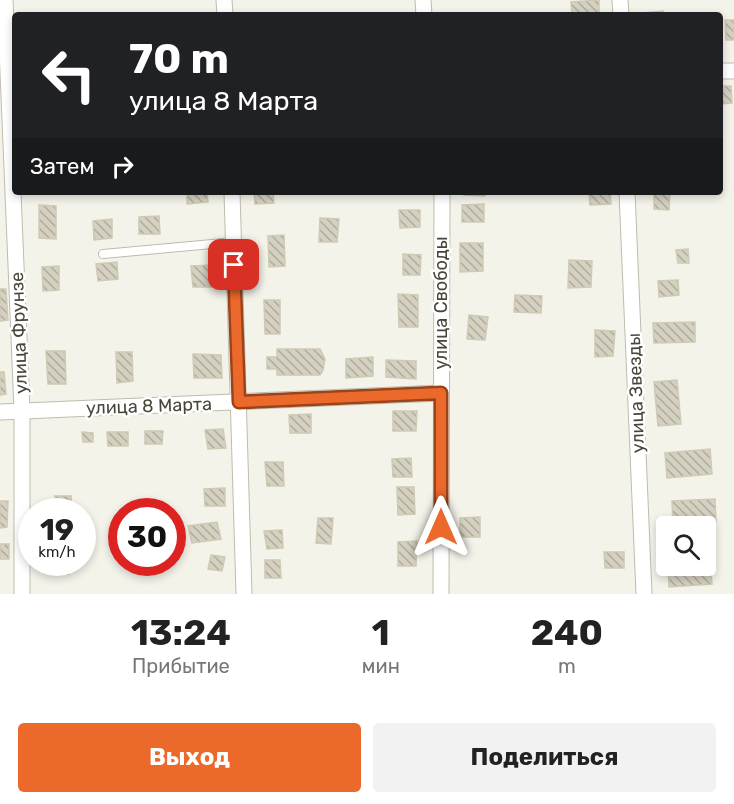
<!DOCTYPE html>
<html lang="ru">
<head>
<meta charset="utf-8">
<style>
	:root { --surface:#fff; --page:#f2f2f2; --text:#222; --muted:#767676; --accent:#eb692a }
	body { margin:0; font-family:Rubik,sans-serif; background:var(--page); color:var(--text); height:100vh; display:flex; flex-direction:column; font-size:22px; white-space:nowrap }
	* { box-sizing:border-box; margin:0 }
	p { font-size:20px; color:var(--muted) }
	.icon { flex:none; width:33px; height:33px; fill:none; stroke:currentColor; stroke-width:2; stroke-linecap:round; stroke-linejoin:round }
	.map { position:relative; height:594px; overflow:hidden }
	.drawer { display:flex; flex-direction:column; background:var(--surface); flex:1 }
	.drawer>* { flex:none }
	.guide { position:absolute; left:12px; top:12px; width:711px; height:183px; border-radius:6px; box-shadow:0 3px 9px #0003; background:#202124; color:#fff; overflow:hidden }
	.tools { position:absolute; left:656px; top:516px; display:grid; gap:12px }
	.tools a { display:grid; place-items:center; width:60px; height:60px; border-radius:6px; background:var(--surface); box-shadow:0 3px 9px #0003; font-size:30px }
	.speed { position:absolute; left:18px; top:498px; display:flex; gap:12px; font-size:30px; font-weight:700; text-align:center }
	.speed>* { display:grid; place-content:center; width:78px; height:78px; border-radius:50%; background:var(--surface); box-shadow:0 3px 9px #0003; line-height:1 }
	.speed small { font-size:15px; font-weight:400 }
	.speed .limit { border:9px solid #d22; background:#fff; color:#111 }
	.pin { position:absolute; display:grid; place-items:center; width:51px; height:51px; color:#fff; margin:-26px; border-radius:12px; box-shadow:0 3px 9px #0006 }
	.me { position:absolute; width:66px; margin:-33px; rotate:0deg; stroke-linejoin:round; filter:drop-shadow(0 0 4px #0008) }
	.turn { display:flex; align-items:center; gap:21px; height:126px; padding:0 18px; font-size:27px }
	.turn .icon { width:78px; height:78px; stroke-width:2.5 }
	.turn b { display:block; font-size:42px; line-height:51px }
	.then { display:flex; align-items:center; height:57px; padding:0 18px; background:#0003; gap:12px; font-size:22px }
	.eta { display:flex; justify-content:space-evenly; align-items:center; height:102px; text-align:center }
	.eta b { font-size:36px; font-weight:700; line-height:42px }
	.primary-button { display:flex; gap:12px; margin-top:auto; padding:12px 18px }
	.primary-button a { flex:1; height:69px; border-radius:6px; background:var(--accent); color:#fff; font-size:24px; font-weight:700; line-height:69px; text-align:center }
	.primary-button a+a { background:var(--page); color:var(--text) }
	.map>svg:first-child { display:block }
</style>
</head>
<body>
<div class="map">
<svg width="734" height="594" viewBox="0 0 734 594">
	<defs>
		<pattern id="building-back-hatch" width="6" height="6" patternUnits="userSpaceOnUse" patternTransform="scale(1.5)"><rect width="6" height="6" fill="#d5d1c1"/><path d="M-1 5l2 2M0 0l6 6M5-1l2 2" fill="none" stroke="#afab9e"/></pattern>
	</defs>
	<rect width="100%" height="100%" fill="#f4f3ea"/>
	<g fill="url(#building-back-hatch)" stroke="#cfcab4" stroke-width="1.5">
		<path d="M599,0V15H572L571,2Z"/>
		<path d="M663,11L664,15H644L643,13Z"/>
		<path d="M725,20H734V40H726Z"/>
		<path d="M720,86H731L732,103L720,104Z"/>
		<path d="M187,192H207L208,202L187,204Z"/>
		<path d="M254,192H273L274,203L255,204Z"/>
		<path d="M464,192H485V196L464,195Z"/>
		<path d="M589,192H610L611,204L590,205Z"/>
		<path d="M654,192H670L669,210L654,209Z"/>
		<path d="M484,204V222H462V205Z"/>
		<path d="M39,205L56,206V239L39,238Z"/>
		<path d="M399,210H420V227L400,228Z"/>
		<path d="M159,216L160,234H139V217Z"/>
		<path d="M320,218L339,219L337,242H319Z"/>
		<path d="M112,219V238L94,240L93,221Z"/>
		<path d="M284,235L285,266L269,267L268,236Z"/>
		<path d="M460,243H483V271L460,272Z"/>
		<path d="M688,249L689,263H678L676,250Z"/>
		<path d="M403,254L421,255L420,275H403Z"/>
		<path d="M569,260L592,261L591,287L568,288Z"/>
		<path d="M117,262L118,279L98,281L96,264Z"/>
		<path d="M214,265L215,287H193L191,266Z"/>
		<path d="M59,266V290L43,291L42,267Z"/>
		<path d="M678,280L679,295L659,297L658,281Z"/>
		<path d="M0,289H6L8,320L0,321Z"/>
		<path d="M398,294L418,295V327H399Z"/>
		<path d="M515,295L542,296L541,313L514,312Z"/>
		<path d="M264,300H280V334H265Z"/>
		<path d="M469,315L488,317L485,340L467,339Z"/>
		<path d="M695,322V342L654,343L653,323Z"/>
		<path d="M595,330L615,331L613,356L595,357Z"/>
		<path d="M277,349H320L325,359L323,370L320,375H277V369H267V357H277Z"/>
		<path d="M46,351H65L66,384H48Z"/>
		<path d="M116,352H132L133,381L117,383Z"/>
		<path d="M193,354L221,355L222,378H194Z"/>
		<path d="M373,357V376L346,378V359Z"/>
		<path d="M386,360L416,361V379L386,377Z"/>
		<path d="M0,372H4L6,394L0,395Z"/>
		<path d="M677,380L681,424L658,426L654,382Z"/>
		<path d="M393,411H417L416,431H393Z"/>
		<path d="M311,414V433H290L289,415Z"/>
		<path d="M223,429L226,448L208,449L205,430Z"/>
		<path d="M145,431H163L162,444H145Z"/>
		<path d="M82,432L93,433V442H83Z"/>
		<path d="M107,432H128V446H108Z"/>
		<path d="M710,449L712,474L667,478L665,453Z"/>
		<path d="M411,458L412,477H393L392,459Z"/>
		<path d="M265,462H283L284,486H267Z"/>
		<path d="M397,487H414L415,514L398,515Z"/>
		<path d="M225,488V506H205L204,489Z"/>
		<path d="M55,496H71L72,512H56Z"/>
		<path d="M715,499L716,522L673,525L672,501Z"/>
		<path d="M0,501H8L7,527L0,528Z"/>
		<path d="M480,517V537H460V518Z"/>
		<path d="M318,518H333L331,544L316,543Z"/>
		<path d="M217,522L221,539L192,543L188,526Z"/>
		<path d="M282,530L283,548L267,549L264,531Z"/>
		<path d="M417,541L416,566H398V542Z"/>
		<rect x="0" y="544" width="9" height="15"/>
		<path d="M604,552H624V568H605Z"/>
		<path d="M211,555L225,557L222,571L208,569Z"/>
		<path d="M265,560H280L281,578H265Z"/>
		<path d="M705,560H710L712,584L669,587L668,566H705Z"/>
		<path d="M51,562H68L69,574H51Z"/>
	</g>
	<g fill="none" stroke-linecap="round" stroke-linejoin="round">
		<defs>
			<path id="service" d="M103,254L234,242"/>
			<g id="minor">
				<path d="M5,0L22,410V594"/>
				<path d="M224,0L225,15"/>
				<path d="M423,0L424,15"/>
				<path d="M620,0L621,15"/>
				<path d="M720,71H734"/>
				<path d="M232,192L244,594"/>
				<path d="M627,192L644,594"/>
				<path d="M0,412L441,393"/>
				<path d="M441,594L442,192"/>
			</g>
		</defs>
		<use href="#service" stroke="#bfbcad" stroke-width="10"/>
		<use href="#minor" stroke="#bfbcad" stroke-width="17"/>
		<use href="#service" stroke="#fff" stroke-width="8"/>
		<use href="#minor" stroke="#fff" stroke-width="15"/>
	</g>
	<g fill="none" stroke-linecap="round" stroke-linejoin="round">
		<defs>
			<path id="route" d="M234,265L239,402L441,393V527"/>
		</defs>
		<use href="#route" stroke="#99441b" stroke-width="15"/>
		<use href="#route" stroke="#eb692a" stroke-width="10"/>
	</g>
	<g text-anchor="middle" dominant-baseline="central" stroke-width="5" stroke-linejoin="round" paint-order="stroke">
		<g font-size="18" fill="#484539" stroke="#fff">
			<text transform="translate(441 303) rotate(-90)">улица Свободы</text>
			<text transform="translate(19 333) rotate(-92)">улица Фрунзе</text>
			<text transform="translate(636 393) rotate(-92)">улица Звезды</text>
			<text transform="translate(149 406) rotate(-2)">улица 8 Марта</text>
		</g>
	</g>
</svg>
<div class="tools">
<a><svg class="icon" aria-label="search" viewBox="0 0 24 24"><circle cx="10" cy="10" r="6"/><path d="M15 15l6 6"/></svg></a>
</div>
<div class="speed"><div>19<small>km/h</small></div><div class="limit">30</div></div>
<div class="pin" style="left:234px;top:265px;background:#d93025"><svg class="icon" aria-label="arrive" viewBox="0 0 24 24"><path d="M6 21V4h12l-3 4 3 4H6"/></svg></div>
<svg class="me" style="left:441px;top:527px" viewBox="-20 -20 40 40"><path d="M0-17L14 15 0 8-14 15z" fill="#eb692a" stroke="#fff" stroke-width="4"/></svg>
<div class="guide">
<div class="turn"><svg class="icon" aria-label="left" viewBox="0 0 24 24"><path d="M17 20v-9H6M10 6l-5 5 5 5"/></svg><div><b>70 m</b>улица 8 Марта</div></div>
<div class="then">Затем<svg class="icon" aria-label="right" viewBox="0 0 24 24"><path d="M7 20v-9h11M14 6l5 5-5 5"/></svg></div>
</div>
</div>
<section class="drawer">
<div class="eta">
<div><b>13:24</b><p>Прибытие</p></div>
<div><b>1</b><p>мин</p></div>
<div><b>240</b><p>m</p></div>
</div>
<div class="primary-button"><a>Выход</a><a>Поделиться</a></div>
</section>
</body>
</html>
